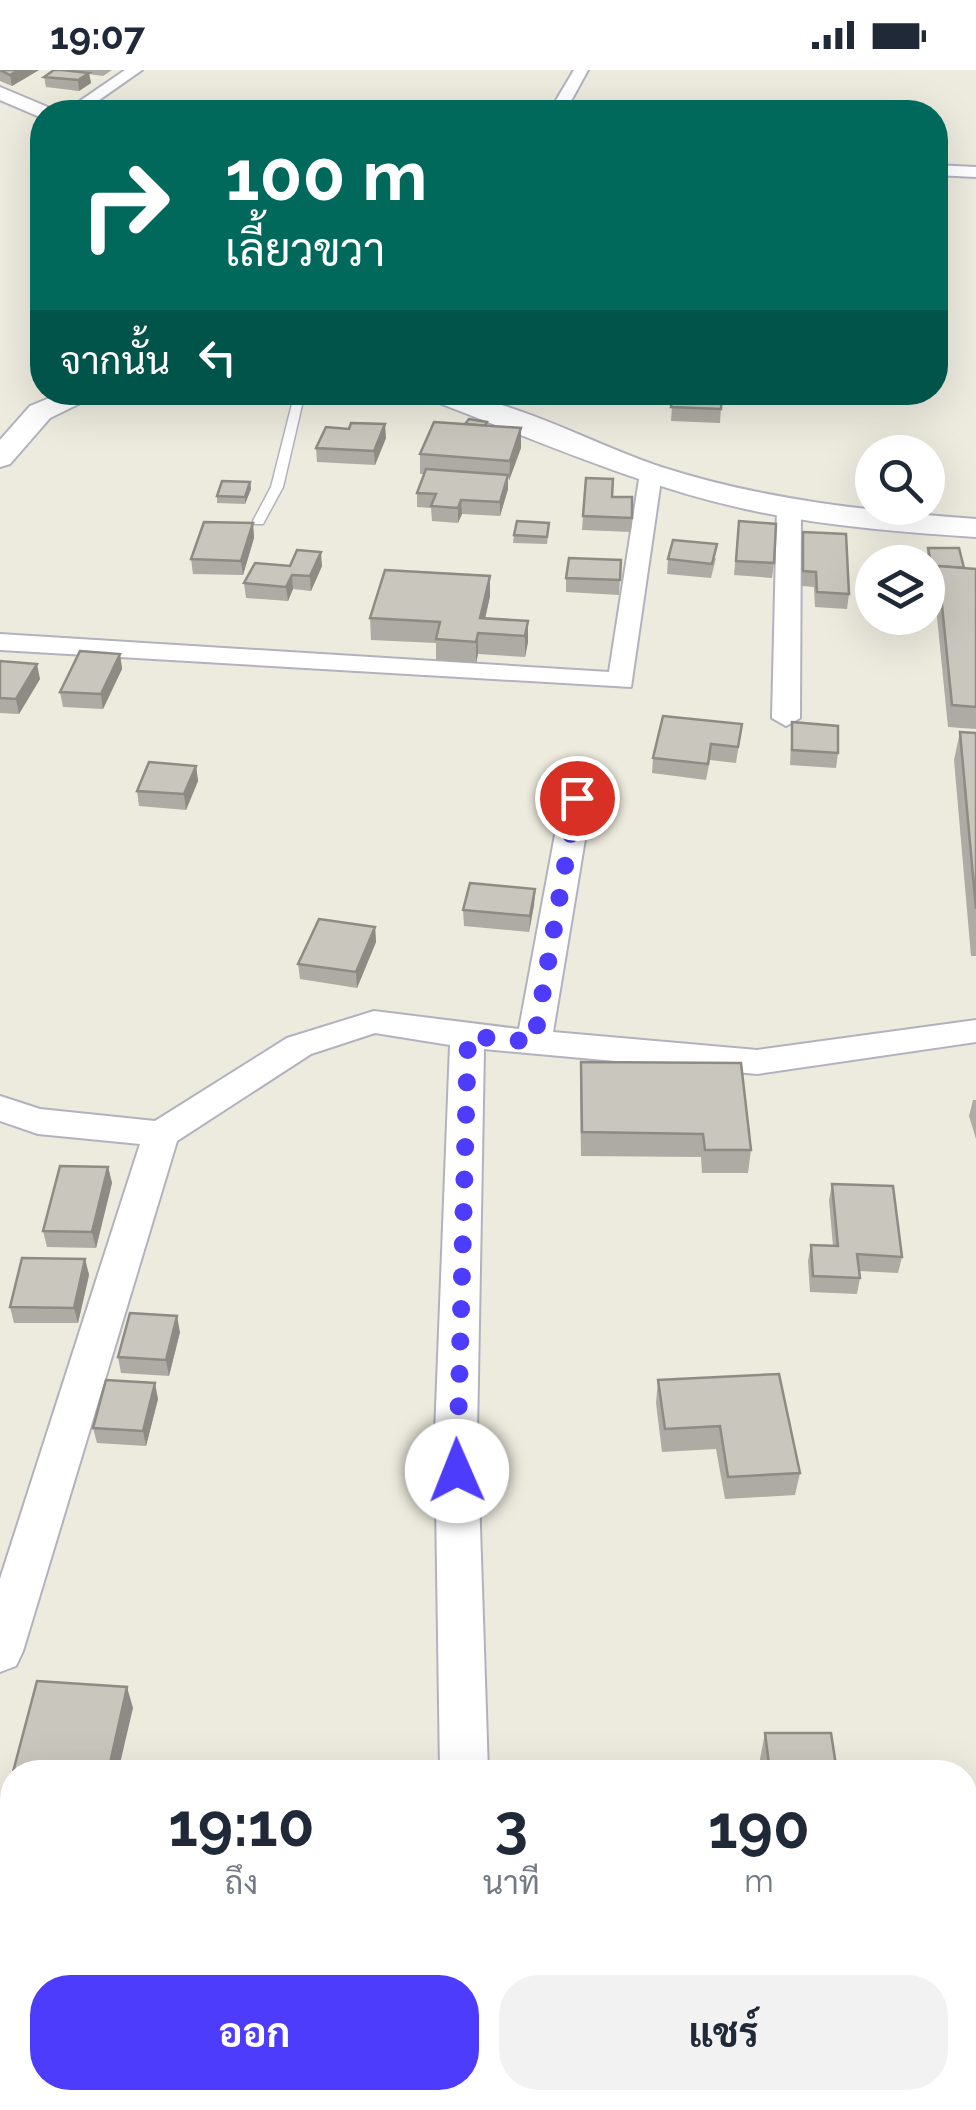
<!DOCTYPE html>
<html lang="th">
<head>
<meta charset="utf-8">
<style>
	:root { --surface:#fff; --page:#f2f2f3; --text:#1f2937; --muted:#747a83; --accent:#4e3cfc }
	body { margin:0; font-family:Raleway,Sarabun,sans-serif; background:var(--page); color:var(--text); height:100vh; display:flex; flex-direction:column; font-size:38px; white-space:nowrap }
	* { box-sizing:border-box; margin:0 }
	p { font-size:32px; color:var(--muted) }
	.icon { flex:none; width:55px; height:55px; fill:none; stroke:currentColor; stroke-width:2; stroke-linecap:round; stroke-linejoin:round }
	.map { position:relative; flex:1; overflow:hidden }
	.sheet { position:absolute; left:0px; top:1690px; width:978px; height:350px; display:flex; flex-direction:column; background:var(--surface); border-radius:40px 40px 0 0; box-shadow:0 10px 40px #0002 }
	.sheet>* { flex:none }
	.top-card { position:absolute; left:30px; top:30px; width:918px; height:305px; border-radius:40px; box-shadow:0 10px 40px #0002; background:#00695c; color:#fff; overflow:hidden }
	.fabs { position:absolute; left:855px; top:365px; display:grid; gap:20px }
	.fabs a { display:grid; place-items:center; width:90px; height:90px; border-radius:50%; background:var(--surface); box-shadow:0 10px 40px #0002; font-size:50px }
	.pin { position:absolute; display:grid; place-items:center; width:85px; height:85px; color:#fff; margin:-42px; border:5px solid #fff; border-radius:50%; box-shadow:0 2px 10px #0007 }
	.me { position:absolute; width:110px; margin:-55px; rotate:359deg; stroke-linejoin:round; filter:drop-shadow(0 0 8px #0008) }
	.turn { display:flex; align-items:center; gap:35px; height:210px; padding:0 30px; font-size:45px }
	.turn .icon { width:130px; height:130px; stroke-width:2.5 }
	.turn b { display:block; font-size:70px; line-height:85px }
	.then { display:flex; align-items:center; height:95px; padding:0 30px; background:#0003; gap:20px; font-size:38px }
	.eta { display:flex; justify-content:space-evenly; align-items:center; height:170px; text-align:center }
	.eta b { font-size:60px; font-weight:700; line-height:70px }
	.primary-button { display:flex; gap:20px; margin-top:auto; padding:20px 30px }
	.primary-button a { flex:1; height:115px; border-radius:40px; background:var(--accent); color:#fff; font-size:40px; font-weight:700; line-height:115px; text-align:center }
	.primary-button a+a { background:var(--page); color:var(--text) }
	.status { display:flex; justify-content:space-between; align-items:center; height:70px; padding:0 50px; background:var(--surface); direction:ltr }
	.status svg { height:28px; fill:currentColor }
	.map>svg:first-child { display:block }
</style>
</head>
<body>
<div class="status"><b>19:07</b><svg viewBox="0 0 49 12"><path d="M0 12V9h3v3zM5 12V6h3v6zM10 12V3h3v9zM15 12V0h3v12zM26 1h20v11H26zM47 4h2v5h-2z"/></svg></div>
<div class="map">
<svg width="976" height="2040" viewBox="0 0 976 2040">
	<rect width="100%" height="100%" fill="#edebde"/>
	<g fill="none" stroke-linecap="round" stroke-linejoin="round">
		<defs>
			<g id="service">
				<path d="M560,35L614,40L618,42L557,39Z"/>
				<path d="M295,322H305L283,417L263,454H255L253,451L271,417Z"/>
			</g>
			<g id="minor">
				<path d="M125,0H142L82,42H64Z"/>
				<path d="M574,0H588L565,42H549Z"/>
				<path d="M935,95L976,97V107L935,105Z"/>
				<path d="M651,396L662,403L631,617L0,580V564L609,602L640,403Z"/>
				<path d="M789,431L801,438L800,648L786,656L772,648L777,438Z"/>
				<path d="M577,718L592,727L553,962L757,980L976,950V972L757,1004L484,979L477,1364L488,1702H440L435,1364L450,975L375,963L311,984L177,1071L23,1581L16,1596L0,1602V1509L140,1074L38,1064L0,1051V1026L40,1039L155,1051L287,968L374,941L519,959L562,727Z"/>
				<path d="M444,2028H498L500,2040H444Z"/>
			</g>
			<g id="tertiary">
				<path d="M0,17L50,38L53,42H42V48L0,30Z"/>
				<path d="M64,322H103L50,348L10,394L0,397V370L30,336Z"/>
				<path d="M423,322C505,322 583,371 661,397C763,430 869,441 976,449V467C900,462 824,456 750,440C638,416 532,368 426,328Z"/>
			</g>
		</defs>
		<use href="#service" stroke="#b2b2bf" stroke-width="3"/>
		<use href="#minor" stroke="#b2b2bf" stroke-width="4"/>
		<use href="#tertiary" stroke="#b2b2bf" stroke-width="4"/>
		<use href="#service" fill="#fff" fill-rule="evenodd"/>
		<use href="#minor" fill="#fff" fill-rule="evenodd"/>
		<use href="#tertiary" fill="#fff" fill-rule="evenodd"/>
	</g>
	<g fill="#adaba3">
		<path d="M0,0H39L12,16L0,11Z"/>
		<path d="M54,0H112L103,6L89,4L91,13L79,21L46,17L44,7Z"/>
		<path d="M42,190V207H35L34,200Z"/>
		<path d="M602,322H649L648,334L602,325Z"/>
		<path d="M673,322H722L720,353L671,351Z"/>
		<path d="M487,356L521,378L508,410V419L500,446L462,444L458,453L432,451L431,438L417,437V423L424,404H420V384Z"/>
		<path d="M349,359L386,368L375,395L317,392L316,378Z"/>
		<path d="M586,408L612,427L632,448L631,462L582,460Z"/>
		<path d="M250,412L251,419L245,434L217,433V426Z"/>
		<path d="M739,451L774,493L772,508L734,505Z"/>
		<path d="M253,453L254,468L243,505L193,504L191,489Z"/>
		<path d="M549,453L547,474L513,473L514,465Z"/>
		<path d="M803,462L849,524L847,539L815,537L814,517L802,516L801,476Z"/>
		<path d="M928,478L964,498L976,499V659L948,657L934,517L936,506H931L927,485Z"/>
		<path d="M716,488L711,508L667,504L668,489Z"/>
		<path d="M621,490L619,525L566,522V508Z"/>
		<path d="M290,496H322L311,521L293,519L288,531L246,528L244,513Z"/>
		<path d="M490,526L485,548L528,551V572L525,587L478,584L476,593L436,590V573L371,570L370,548Z"/>
		<path d="M120,584L122,599L103,639L63,637L60,622Z"/>
		<path d="M0,591L40,609L19,644L0,643Z"/>
		<path d="M792,652L838,683L836,698L790,695Z"/>
		<path d="M742,654L736,693L710,690L706,710L652,703L653,688Z"/>
		<path d="M960,662L976,663V886H971L954,690Z"/>
		<path d="M196,696L198,711L186,740L139,736L137,721Z"/>
		<path d="M535,819L534,835L529,862L464,856L463,840Z"/>
		<path d="M375,857L376,872L357,918L300,909L298,894Z"/>
		<path d="M581,992L751,1080L748,1103H702L701,1087L581,1086L580,1015Z"/>
		<path d="M973,1030H976V1069L969,1046Z"/>
		<path d="M108,1097L112,1113L96,1178L47,1177L43,1161Z"/>
		<path d="M832,1114L902,1187L898,1203L859,1201L860,1208L857,1224L810,1222L808,1191L811,1175L833,1176L829,1130Z"/>
		<path d="M85,1189L89,1205L78,1253H14L10,1237Z"/>
		<path d="M180,1262L169,1306L121,1303L118,1287Z"/>
		<path d="M658,1310L800,1403L795,1425L725,1429L716,1379L662,1382L656,1333Z"/>
		<path d="M158,1329L146,1376L97,1373L93,1358Z"/>
		<path d="M765,1663L837,1702H761L760,1689Z"/>
		<path d="M12,1703V1763H10L2,1743Z"/>
		<path d="M650,2028H825L827,2040H726L725,2029Z"/>
	</g>
	<g fill="#8d8b84">
		<path d="M19,0H39L12,16L10,5Z"/>
		<path d="M89,3L91,13L79,21L78,10Z"/>
		<path d="M156,35L157,42H141Z"/>
		<path d="M385,354L386,368L375,395L374,381Z"/>
		<path d="M521,358V378L509,411L510,391Z"/>
		<path d="M508,405V419L500,446V432Z"/>
		<path d="M250,412L251,419L245,434V427Z"/>
		<path d="M461,430L462,444L458,453V438Z"/>
		<path d="M253,453L254,468L243,505L241,491Z"/>
		<path d="M321,482L322,496L311,521L310,506Z"/>
		<path d="M292,505L293,519L288,531L286,517Z"/>
		<path d="M490,506V526L482,563L480,548Z"/>
		<path d="M528,551V572L525,587V566Z"/>
		<path d="M478,563V584L476,593V572Z"/>
		<path d="M120,584L122,599L103,639L101,624Z"/>
		<path d="M37,594L40,609L19,644L16,629Z"/>
		<path d="M196,696L198,711L186,740L184,724Z"/>
		<path d="M535,819L534,835L529,862L530,846Z"/>
		<path d="M375,857L376,872L357,918L356,902Z"/>
		<path d="M108,1097L112,1113L96,1178L92,1162Z"/>
		<path d="M85,1189L89,1205L78,1253L74,1238Z"/>
		<path d="M177,1246L180,1262L169,1306L166,1290Z"/>
		<path d="M155,1313L158,1329L146,1376L143,1361Z"/>
		<path d="M127,1617L133,1638L118,1702H108Z"/>
	</g>
	<g fill="#c9c7bd" stroke="#8d8b84" stroke-width="2.5">
		<path d="M0,0H19L10,5Z"/>
		<path d="M54,0H62L89,3L78,10L44,7Z"/>
		<path d="M135,32L156,35L141,42H112Z"/>
		<path d="M438,34L466,35L462,42L434,40Z"/>
		<path d="M42,190V201L34,200Z"/>
		<path d="M673,322H722L721,339L671,337Z"/>
		<path d="M469,349L487,352L485,356L465,354Z"/>
		<path d="M434,352L521,358L510,391L420,384Z"/>
		<path d="M351,353L385,354L374,381L316,378L326,357L349,359Z"/>
		<path d="M426,399L508,405L500,432L461,430L458,438L431,436L436,424L417,423Z"/>
		<path d="M586,408L613,409L612,427H632V448L583,446Z"/>
		<path d="M222,411L250,412L245,427L217,426Z"/>
		<path d="M517,451L549,453L547,467L514,465Z"/>
		<path d="M739,451L776,454L774,493L736,491Z"/>
		<path d="M204,452L253,453L241,491L191,489Z"/>
		<path d="M803,462L846,464L849,524L817,522L816,502L803,501Z"/>
		<path d="M673,470L717,474L712,494L668,489Z"/>
		<path d="M928,478H959L964,498L938,496V499L932,498Z"/>
		<path d="M297,480L321,482L310,506L292,505L286,517L244,513L255,493L290,496Z"/>
		<path d="M569,488L621,490L620,510L566,508Z"/>
		<path d="M938,496L976,499V637L952,635Z"/>
		<path d="M385,500L490,506L480,548L528,551L525,566L478,563L476,572L436,569L440,552L370,548Z"/>
		<path d="M80,581L120,584L101,624L60,622Z"/>
		<path d="M0,591L37,594L16,629L0,628Z"/>
		<path d="M663,646L742,654L738,677L711,674L708,694L653,688Z"/>
		<path d="M792,652L838,656V683L792,680Z"/>
		<path d="M960,662L976,663V839Z"/>
		<path d="M149,692L196,696L184,724L137,721Z"/>
		<path d="M470,813L535,819L530,846L463,840Z"/>
		<path d="M319,849L375,857L356,902L298,894Z"/>
		<path d="M581,992L741,993L751,1080H705L703,1064L582,1062Z"/>
		<path d="M60,1096L108,1097L92,1162L43,1161Z"/>
		<path d="M832,1114L893,1116L902,1187L857,1184L860,1208L813,1206L811,1175L838,1176Z"/>
		<path d="M22,1188L85,1189L74,1238L10,1237Z"/>
		<path d="M130,1243L177,1246L166,1290L118,1287Z"/>
		<path d="M779,1304L800,1403L728,1407L720,1356L665,1359L658,1310Z"/>
		<path d="M106,1310L155,1313L143,1361L93,1358Z"/>
		<path d="M37,1611L127,1617L108,1702H13Z"/>
		<path d="M765,1663H831L837,1702H770Z"/>
		<path d="M12,1703V1744L2,1743Z"/>
		<path d="M732,2028H825L827,2040H733Z"/>
	</g>
	<g fill="none" stroke-linecap="round" stroke-linejoin="round">
		<path stroke="#4e3cfc" stroke-width="18" stroke-dasharray="0 32.4" d="M457,1401L468,966L534,972L577,728"/>
	</g>
</svg>
<div class="fabs">
<a><svg class="icon" aria-label="search" viewBox="0 0 24 24"><circle cx="10" cy="10" r="6"/><path d="M15 15l6 6"/></svg></a>
<a><svg class="icon" aria-label="layers" viewBox="0 0 24 24"><path d="M12 4l9 5-9 5-9-5zM3 14l9 5 9-5"/></svg></a>
</div>
<div class="pin" style="left:577px;top:728px;background:#d93025"><svg class="icon" aria-label="arrive" viewBox="0 0 24 24"><path d="M6 21V4h12l-3 4 3 4H6"/></svg></div>
<svg class="me" style="left:457px;top:1401px" viewBox="-20 -20 40 40"><circle r="19" fill="#fff"/><path d="M0-13L10 11 0 6-10 11z" fill="#4e3cfc"/></svg>
<div class="top-card">
<div class="turn"><svg class="icon" aria-label="right" viewBox="0 0 24 24"><path d="M7 20v-9h11M14 6l5 5-5 5"/></svg><div><b>100 m</b>เลี้ยวขวา</div></div>
<div class="then">จากนั้น<svg class="icon" aria-label="left" viewBox="0 0 24 24"><path d="M17 20v-9H6M10 6l-5 5 5 5"/></svg></div>
</div>
<section class="sheet">
<div class="eta">
<div><b>19:10</b><p>ถึง</p></div>
<div><b>3</b><p>นาที</p></div>
<div><b>190</b><p>m</p></div>
</div>
<div class="primary-button"><a>ออก</a><a>แชร์</a></div>
</section>
</div>
</body>
</html>
